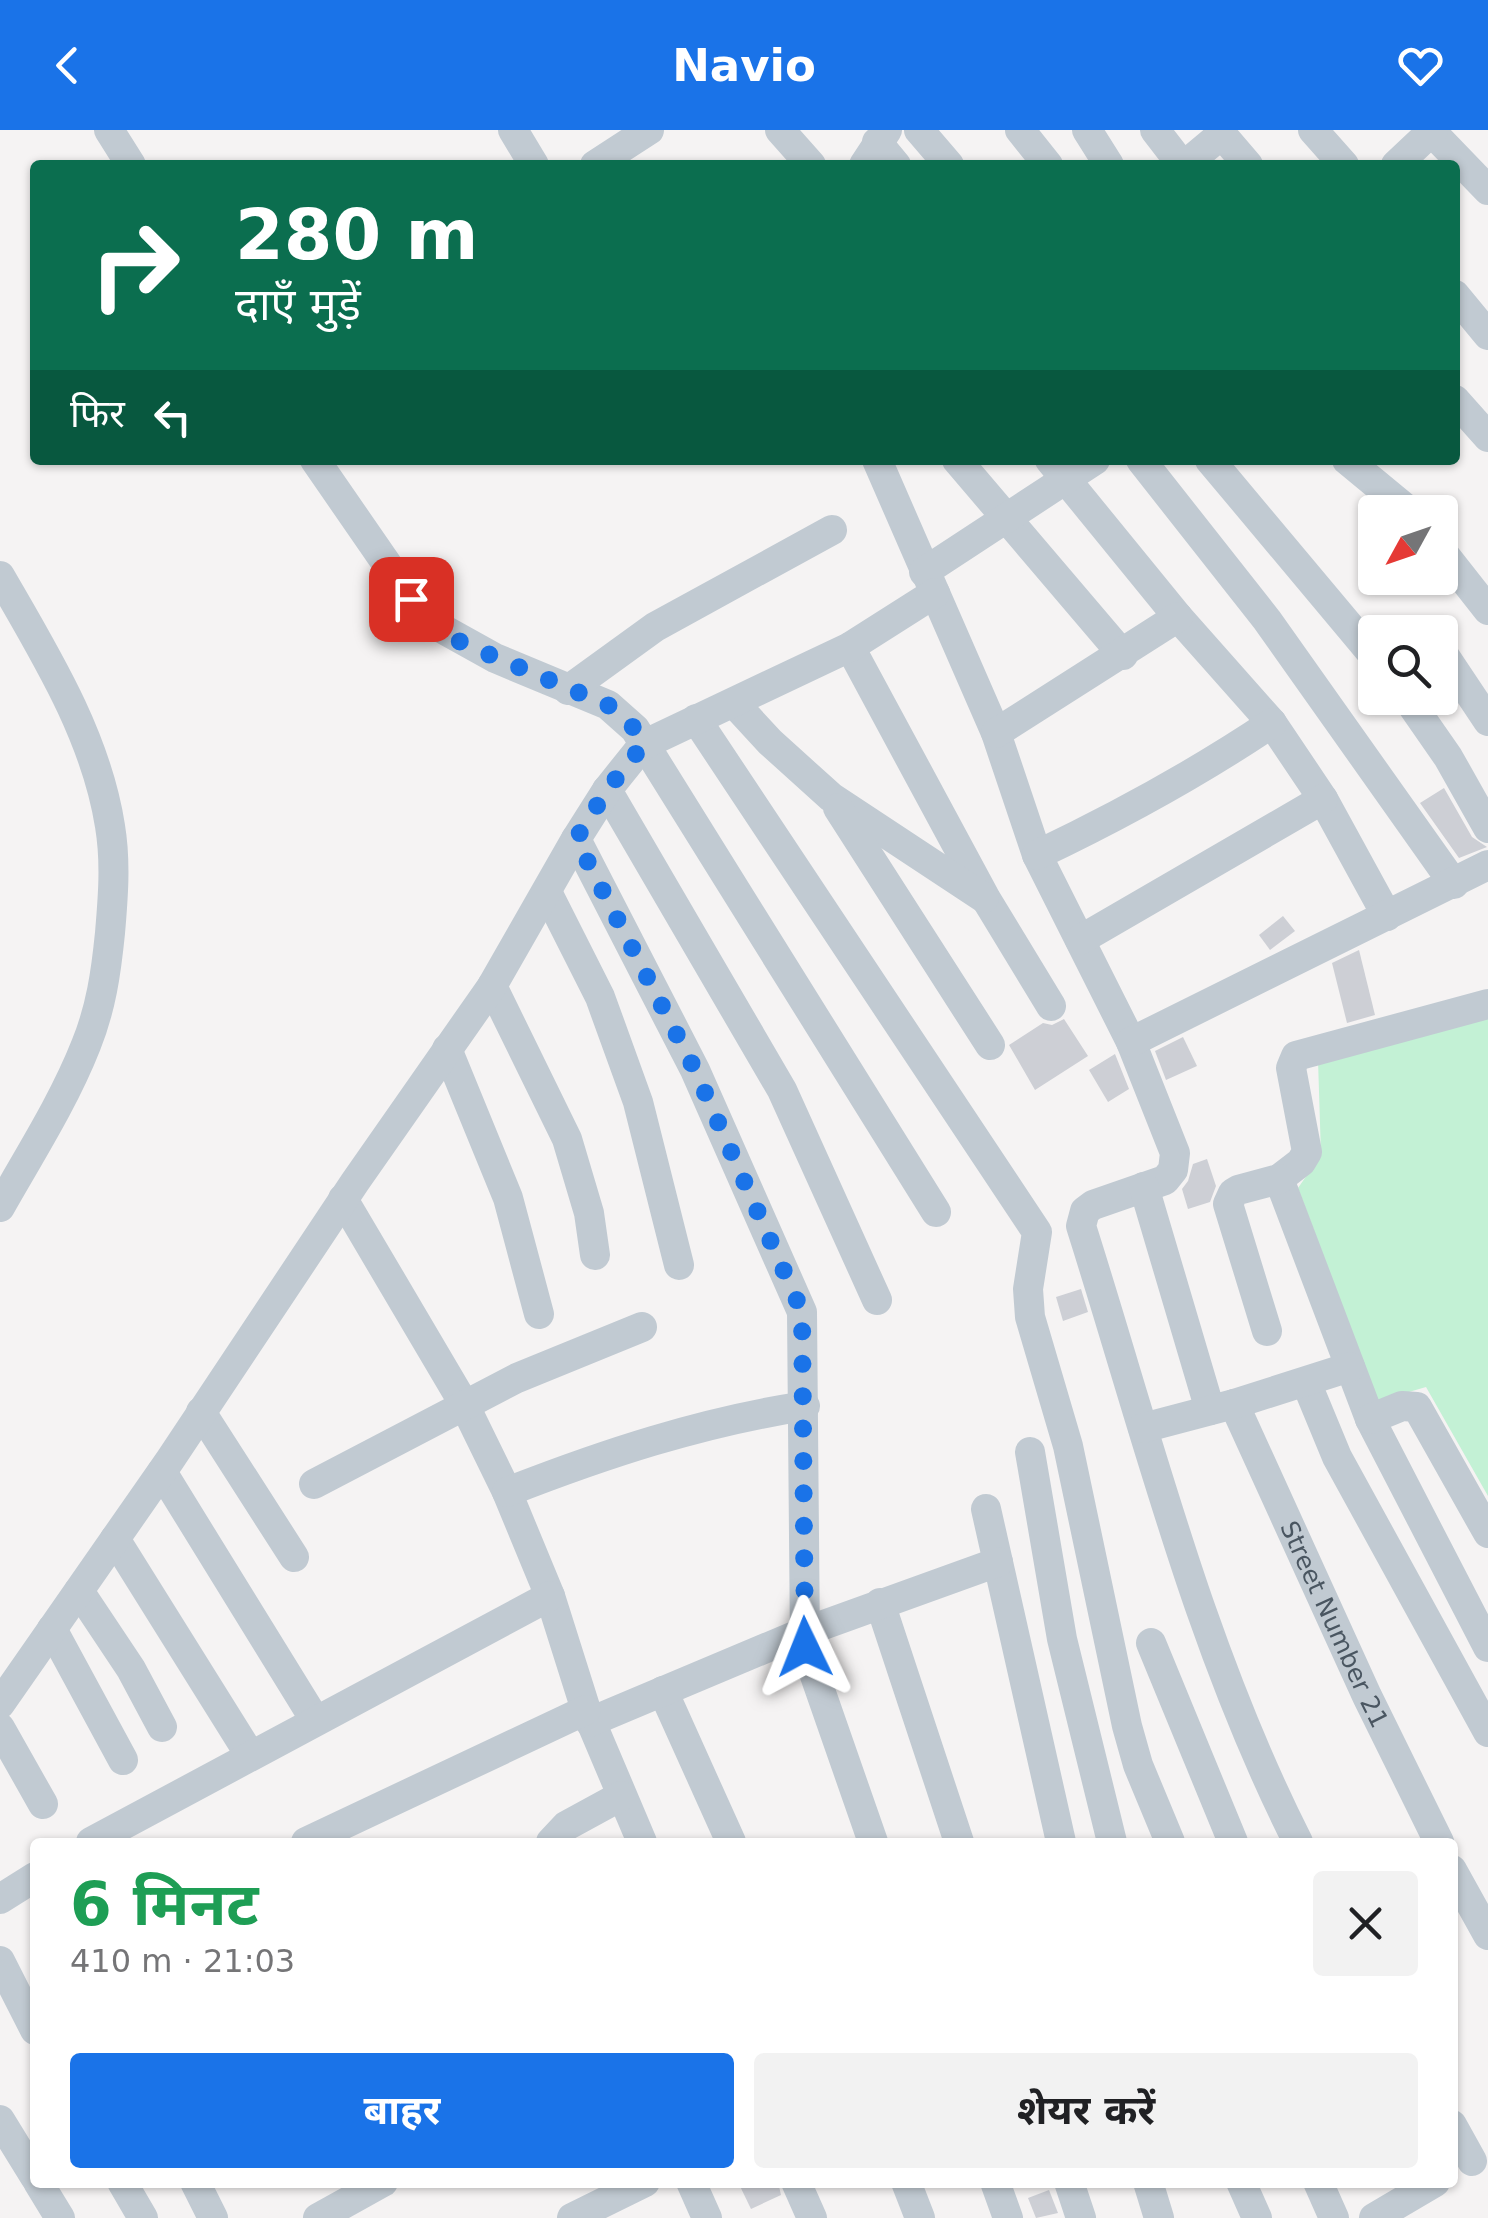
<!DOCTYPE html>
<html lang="hi">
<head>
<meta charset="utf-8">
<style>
	:root { --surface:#fff; --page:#f2f2f2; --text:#202124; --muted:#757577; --accent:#1a73e8 }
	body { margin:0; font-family:"DejaVu Sans","Noto Sans Devanagari",sans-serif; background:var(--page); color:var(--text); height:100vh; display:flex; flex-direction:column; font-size:38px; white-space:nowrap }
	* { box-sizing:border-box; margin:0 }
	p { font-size:32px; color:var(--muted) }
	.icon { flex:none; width:55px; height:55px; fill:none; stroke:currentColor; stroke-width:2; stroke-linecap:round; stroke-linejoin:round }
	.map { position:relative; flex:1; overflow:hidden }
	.drawer { position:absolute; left:30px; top:1708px; width:1428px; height:350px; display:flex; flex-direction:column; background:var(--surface); border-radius:10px; box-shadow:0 2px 8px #0004 }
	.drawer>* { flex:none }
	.banner { position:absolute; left:30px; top:30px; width:1430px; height:305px; border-radius:10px; box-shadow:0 2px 8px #0004; background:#0b6e4f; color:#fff; overflow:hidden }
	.needle { width:65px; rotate:230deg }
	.buttons { position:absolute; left:1358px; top:365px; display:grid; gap:20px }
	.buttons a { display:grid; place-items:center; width:100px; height:100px; border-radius:10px; background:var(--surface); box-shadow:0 2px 8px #0004; font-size:50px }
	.pin { position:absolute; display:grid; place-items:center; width:85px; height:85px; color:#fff; margin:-42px; border-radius:20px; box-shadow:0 5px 15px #0006 }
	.me { position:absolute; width:110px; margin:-55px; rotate:358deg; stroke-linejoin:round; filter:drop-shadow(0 0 8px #0008) }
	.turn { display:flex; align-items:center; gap:35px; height:210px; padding:0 40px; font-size:45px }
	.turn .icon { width:130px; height:130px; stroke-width:2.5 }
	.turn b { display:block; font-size:70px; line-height:85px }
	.then { display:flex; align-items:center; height:95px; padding:0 40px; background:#0003; gap:20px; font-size:38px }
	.round { display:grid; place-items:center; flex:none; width:105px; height:105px; border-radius:10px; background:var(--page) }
	.head { display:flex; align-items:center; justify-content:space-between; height:170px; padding:0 40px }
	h1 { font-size:60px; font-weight:700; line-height:75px; color:#1e9e55 }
	.primary-button { display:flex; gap:20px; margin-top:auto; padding:20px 40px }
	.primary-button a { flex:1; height:115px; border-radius:10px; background:var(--accent); color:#fff; font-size:40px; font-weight:700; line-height:115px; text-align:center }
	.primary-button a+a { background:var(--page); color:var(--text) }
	header { display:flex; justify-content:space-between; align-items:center; height:130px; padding:0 40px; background:var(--accent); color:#fff; font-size:45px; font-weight:700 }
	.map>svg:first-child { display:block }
</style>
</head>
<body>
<header><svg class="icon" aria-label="back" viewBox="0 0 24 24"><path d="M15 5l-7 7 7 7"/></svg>Navio<svg class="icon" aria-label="heart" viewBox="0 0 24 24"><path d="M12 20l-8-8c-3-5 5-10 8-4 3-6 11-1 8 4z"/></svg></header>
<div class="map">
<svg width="1488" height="2088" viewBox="0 0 1488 2088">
	<rect width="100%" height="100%" fill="#f5f3f3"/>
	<path fill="#c3f1d5" d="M1488,887V1366L1426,1257L1378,1271L1298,1058L1321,1025L1318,930Z"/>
	<g fill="#cdcfd5">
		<path d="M1444,658L1472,707L1487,717L1459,728L1420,673Z"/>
		<path d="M1283,786L1295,801L1270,820L1259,805Z"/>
		<path d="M1359,820L1375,885L1347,893L1332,833Z"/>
		<path d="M1064,889L1088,926L1035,960L1009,915L1043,893L1052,895Z"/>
		<path d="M1183,907L1197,936L1166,950L1155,921Z"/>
		<path d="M1115,924L1129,959L1108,972L1089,940Z"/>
		<path d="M1207,1029L1216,1056L1210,1072L1188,1079L1182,1059L1188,1051L1193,1034Z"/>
		<path d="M1081,1159L1088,1182L1063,1191L1056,1167Z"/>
		<path d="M738,2052H778L781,2065L751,2079Z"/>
		<path d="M1049,2060L1058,2083L1036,2088L1028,2068Z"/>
	</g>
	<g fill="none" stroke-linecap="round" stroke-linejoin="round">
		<g stroke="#c1cad2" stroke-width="30">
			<path d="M109,0L131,35"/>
			<path d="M513,0L534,35"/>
			<path d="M780,0L811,35"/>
			<path d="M919,0L949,35"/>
			<path d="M1020,0L1048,35"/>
			<path d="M1087,0L1109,35"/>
			<path d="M1155,0L1182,35"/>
			<path d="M1218,0L1248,35"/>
			<path d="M1313,0L1344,35"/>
			<path d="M1430,0L1488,60"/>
			<path d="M877,12L896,35"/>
			<path d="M595,35L649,0"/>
			<path d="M864,35L887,0"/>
			<path d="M1185,35L1222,4"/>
			<path d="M1396,35L1433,0"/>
			<path d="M1455,165L1488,205"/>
			<path d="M1455,270L1488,307"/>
			<path d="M315,330L411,469L441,498L495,528L608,575L635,599L936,1082"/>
			<path d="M877,330L996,603L1037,725L1131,912L1175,1023L1173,1040L1165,1050L1093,1075L1085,1081L1081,1096C1147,1304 1199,1517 1298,1712"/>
			<path d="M957,330L1123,525"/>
			<path d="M1050,330L1178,487L1272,593L1323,669L1387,786"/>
			<path d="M1141,330L1267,490L1454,754"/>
			<path d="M1210,330L1375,527"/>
			<path d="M1347,330L1410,382"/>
			<path d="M1440,419L1488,480"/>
			<path d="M924,442L1095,330"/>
			<path d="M0,446C45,524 96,606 110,696C116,732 113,768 110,803C106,843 101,878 86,915C64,971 30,1024 0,1077"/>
			<path d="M850,517L986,769L1051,876"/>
			<path d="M1440,519L1488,591"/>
			<path d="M568,560L655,497L832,400"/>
			<path d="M1407,568L1448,627L1488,698"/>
			<path d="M735,574L770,612L831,667L984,768"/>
			<path d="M696,589L1037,1102L1028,1159L1030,1187L1068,1316L1127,1596L1138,1635L1170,1712"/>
			<path d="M996,603L1178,487"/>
			<path d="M607,660L782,960L877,1170"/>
			<path d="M838,678L990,915"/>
			<path d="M576,709L695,940L802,1182L805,1517L873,1712"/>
			<path d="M1037,725C1119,686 1196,644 1272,593"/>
			<path d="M547,762L600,867L638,972L679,1135"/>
			<path d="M1080,810L1323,669"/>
			<path d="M492,856L567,1009L589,1083L595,1125"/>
			<path d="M1488,874L1296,926L1291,938L1307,1022L1301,1032L1279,1049L1370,1289L1488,1517"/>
			<path d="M1131,912L1488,735"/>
			<path d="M447,919L508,1068L539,1184"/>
			<path d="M1144,1057L1210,1280"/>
			<path d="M343,1069L464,1274L507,1362L550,1466L586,1580L642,1712"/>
			<path d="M1267,1201L1228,1074L1233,1063L1238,1060L1279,1049"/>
			<path d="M1306,1252L1337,1327L1488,1602"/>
			<path id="s1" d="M1234,1274L1367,1566L1439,1712"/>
			<path d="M201,1282L294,1427"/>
			<path d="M1370,1289L1402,1276L1417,1277L1488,1403"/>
			<path d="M1143,1298L1234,1274L1350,1237"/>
			<path d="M1030,1322L1062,1509L1112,1712"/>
			<path d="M162,1342L315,1590"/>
			<path d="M314,1354L517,1248L642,1197"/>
			<path d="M507,1362C604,1324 701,1292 805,1276"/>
			<path d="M986,1379L1061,1712"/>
			<path d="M115,1409L250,1625"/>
			<path d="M79,1461L131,1539L162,1597"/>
			<path d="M880,1473L959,1712"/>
			<path d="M52,1499L123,1630"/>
			<path d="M1151,1513L1233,1712"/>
			<path d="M663,1561L731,1712"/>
			<path d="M0,1574L170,1330L355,1052L492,856L576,709L607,660L643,615L850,517L935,463"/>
			<path d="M590,1592L804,1502L998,1432"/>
			<path d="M0,1598L43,1674"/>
			<path d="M91,1712L550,1466"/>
			<path d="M306,1712L586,1580"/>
			<path d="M551,1712L566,1696L621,1666"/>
			<path d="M1452,1740L1488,1805"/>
			<path d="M0,1769L35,1747"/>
			<path d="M0,1831L35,1900"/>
			<path d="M0,1990L35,2047"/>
			<path d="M1452,1995L1472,2031"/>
			<path d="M38,2052L60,2088"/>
			<path d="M122,2052L143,2088"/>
			<path d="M195,2052L213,2088"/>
			<path d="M691,2052L707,2088"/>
			<path d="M796,2052L812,2088"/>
			<path d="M906,2052L920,2088"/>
			<path d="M995,2052L1008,2088"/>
			<path d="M1069,2052L1081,2088"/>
			<path d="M1148,2052L1159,2088"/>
			<path d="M1241,2052L1257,2088"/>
			<path d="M1318,2052L1334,2088"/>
			<path d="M318,2088L383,2052"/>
			<path d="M572,2088L645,2052"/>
			<path d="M1374,2088L1435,2052"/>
		</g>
	</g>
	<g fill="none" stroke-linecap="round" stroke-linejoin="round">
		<path stroke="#1a73e8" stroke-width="18" stroke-dasharray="0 32.4" d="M411,469L441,498L462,513L608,575L635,599L643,615L607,660L576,709L695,940L802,1182L805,1517"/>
	</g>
	<g text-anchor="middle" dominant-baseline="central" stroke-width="10" stroke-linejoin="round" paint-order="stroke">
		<g font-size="25" fill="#4a5661" stroke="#fff">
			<text stroke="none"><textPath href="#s1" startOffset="242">Street Number 21</textPath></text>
		</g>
	</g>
</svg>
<div class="buttons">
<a><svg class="needle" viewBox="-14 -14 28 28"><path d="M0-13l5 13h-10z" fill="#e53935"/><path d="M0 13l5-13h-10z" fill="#757577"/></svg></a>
<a><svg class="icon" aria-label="search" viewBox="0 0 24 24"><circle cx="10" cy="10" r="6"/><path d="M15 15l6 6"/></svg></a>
</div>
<div class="pin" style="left:411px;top:469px;background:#d93025"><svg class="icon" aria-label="arrive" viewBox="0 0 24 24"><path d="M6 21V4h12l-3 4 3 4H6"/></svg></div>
<svg class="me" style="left:805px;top:1517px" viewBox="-20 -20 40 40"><path d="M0-17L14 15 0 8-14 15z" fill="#1a73e8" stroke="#fff" stroke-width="4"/></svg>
<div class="banner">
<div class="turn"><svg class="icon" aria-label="right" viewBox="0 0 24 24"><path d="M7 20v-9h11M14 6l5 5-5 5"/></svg><div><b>280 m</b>दाएँ मुड़ें</div></div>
<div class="then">फिर<svg class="icon" aria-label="left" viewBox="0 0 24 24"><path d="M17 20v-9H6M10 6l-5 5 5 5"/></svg></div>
</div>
<section class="drawer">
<div class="head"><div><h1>6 मिनट</h1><p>410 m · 21:03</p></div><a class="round"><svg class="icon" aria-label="close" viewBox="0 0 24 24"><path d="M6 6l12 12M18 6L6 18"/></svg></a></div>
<div class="primary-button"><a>बाहर</a><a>शेयर करें</a></div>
</section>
</div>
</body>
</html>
